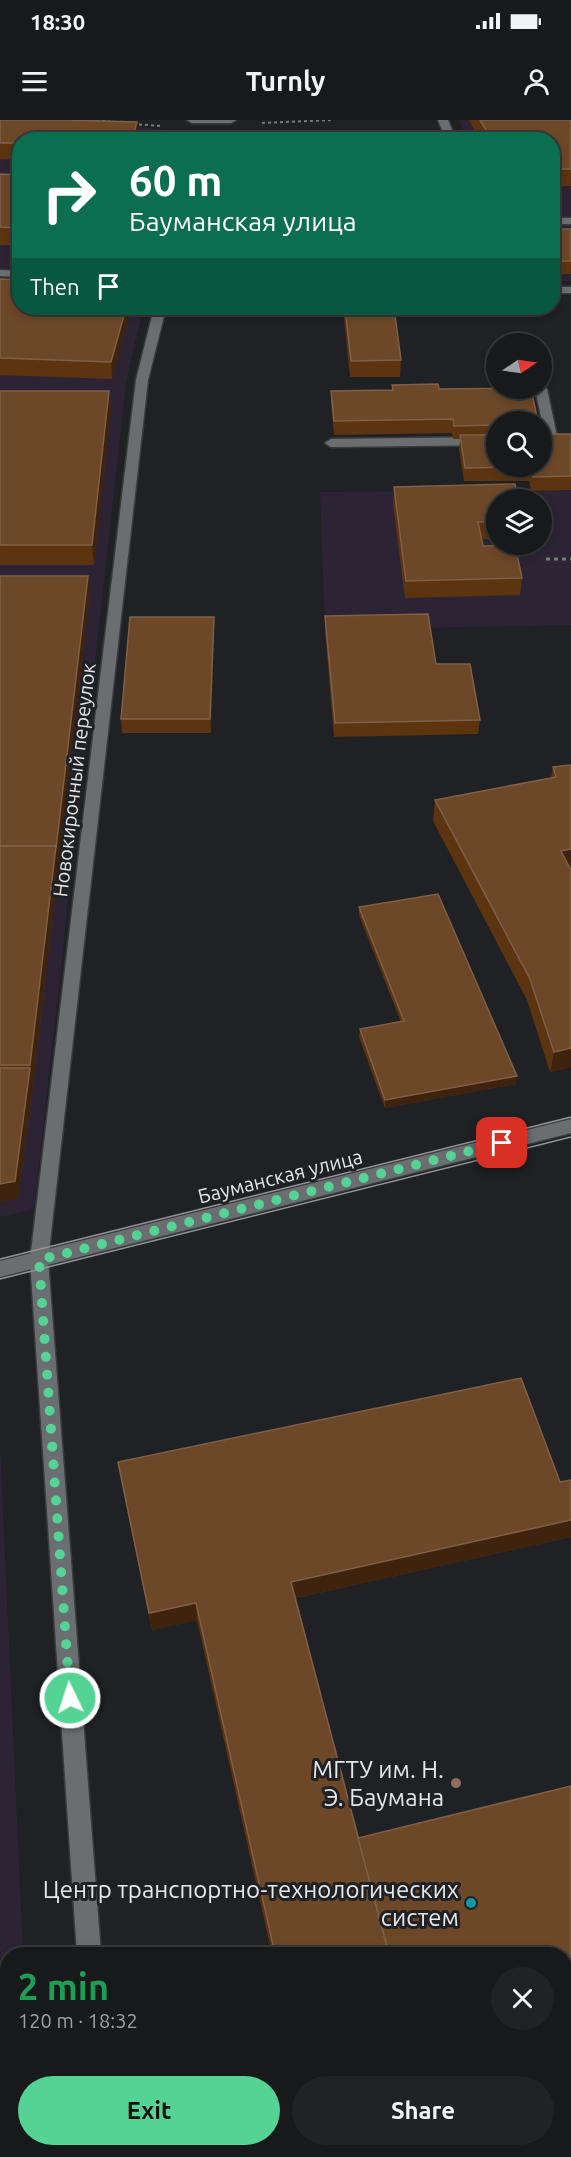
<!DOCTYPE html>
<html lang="en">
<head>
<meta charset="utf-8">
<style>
	:root { --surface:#17191b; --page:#202224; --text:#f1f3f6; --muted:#9ea0a3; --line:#36383a; --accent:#54d395 }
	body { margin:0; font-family:Ubuntu,sans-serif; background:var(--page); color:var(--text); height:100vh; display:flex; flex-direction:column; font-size:22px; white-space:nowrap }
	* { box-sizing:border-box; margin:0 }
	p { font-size:20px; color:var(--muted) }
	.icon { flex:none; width:33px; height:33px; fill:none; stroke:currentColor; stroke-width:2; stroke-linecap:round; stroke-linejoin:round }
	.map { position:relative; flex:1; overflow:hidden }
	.details { position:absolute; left:0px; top:1827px; width:572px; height:210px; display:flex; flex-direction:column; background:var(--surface); border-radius:24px 24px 0 0; box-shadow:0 3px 9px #0003,0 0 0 2px var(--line) }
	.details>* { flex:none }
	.top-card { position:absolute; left:12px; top:12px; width:548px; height:183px; border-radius:24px; box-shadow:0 3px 9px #0003,0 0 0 2px var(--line); background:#0b6e4f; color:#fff; overflow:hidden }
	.needle { width:39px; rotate:77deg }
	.buttons { position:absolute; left:486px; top:213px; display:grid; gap:12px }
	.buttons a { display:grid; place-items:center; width:66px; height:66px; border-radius:50%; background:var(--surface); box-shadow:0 3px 9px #0003,0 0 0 2px var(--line); font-size:30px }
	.pin { position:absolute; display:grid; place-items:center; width:51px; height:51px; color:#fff; margin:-26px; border-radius:12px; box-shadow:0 3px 9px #0006 }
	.me { position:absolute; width:66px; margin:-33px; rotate:356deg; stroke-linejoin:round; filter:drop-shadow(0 0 4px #0008) }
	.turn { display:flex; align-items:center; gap:21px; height:126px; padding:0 18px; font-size:27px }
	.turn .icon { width:78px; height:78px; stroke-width:2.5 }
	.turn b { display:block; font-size:42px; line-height:51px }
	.then { display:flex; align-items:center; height:57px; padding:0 18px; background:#0003; gap:12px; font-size:22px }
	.round { display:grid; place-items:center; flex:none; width:63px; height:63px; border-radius:32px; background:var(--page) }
	.summary { display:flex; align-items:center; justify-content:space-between; height:102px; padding:0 18px }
	h1 { font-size:36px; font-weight:600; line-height:45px; color:#1e9e55 }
	.button { display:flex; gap:12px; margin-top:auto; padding:12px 18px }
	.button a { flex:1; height:69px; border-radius:36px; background:var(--accent); color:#111; font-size:24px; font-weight:600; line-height:69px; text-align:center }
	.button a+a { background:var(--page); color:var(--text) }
	.status { display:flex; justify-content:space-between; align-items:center; height:42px; padding:0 30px; background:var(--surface); direction:ltr }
	.status svg { height:16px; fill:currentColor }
	header { display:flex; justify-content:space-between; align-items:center; height:78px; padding:0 18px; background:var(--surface); font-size:27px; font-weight:600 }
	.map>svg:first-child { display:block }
</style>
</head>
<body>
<div class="status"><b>18:30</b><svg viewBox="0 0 49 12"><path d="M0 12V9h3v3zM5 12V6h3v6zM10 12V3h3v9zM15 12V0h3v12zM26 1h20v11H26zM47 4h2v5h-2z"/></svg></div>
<header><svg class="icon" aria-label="menu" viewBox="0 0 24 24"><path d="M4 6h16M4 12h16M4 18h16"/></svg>Turnly<svg class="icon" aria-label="person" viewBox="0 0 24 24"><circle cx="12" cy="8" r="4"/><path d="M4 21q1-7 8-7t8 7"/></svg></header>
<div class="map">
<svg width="571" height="2037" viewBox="0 0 571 2037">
	<rect width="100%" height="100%" fill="#1f2124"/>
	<g fill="#2c2434" fill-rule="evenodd">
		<path d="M0,0H85L183,12L182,20H20V188H143L126,262L34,1089L0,1097Z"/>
		<path d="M459,0H571V161H552V20L467,19Z"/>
		<path d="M571,370V505L325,510L320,372ZM496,380H542V424H496Z"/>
		<path d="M0,1325L23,1834H8V2030H32L33,2037H0Z"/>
	</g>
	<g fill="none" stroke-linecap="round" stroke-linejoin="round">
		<defs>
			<g id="service">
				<rect x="552" y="98" width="19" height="6"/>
				<path d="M0,150L20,151V157L0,156Z"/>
				<path d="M542,266L547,269L558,321L552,325L546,321L536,273H506L500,269L542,268Z"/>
				<path d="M496,317V325L331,327L325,323L331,319Z"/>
			</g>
			<g id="minor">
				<path d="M187,0H236L231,3H192Z"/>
				<path d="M438,0H448L456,20H446Z"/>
				<rect x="552" y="167" width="19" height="6"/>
				<path d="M154,188H166L148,260L48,1140L101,1834H77L30,1140L136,260Z"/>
				<path d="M90,2030H116L117,2037H91Z"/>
			</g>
			<path id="tertiary" d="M571,999V1013L0,1157V1141Z"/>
		</defs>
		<use href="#service" stroke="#393b3d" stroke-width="3"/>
		<use href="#minor" stroke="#393b3d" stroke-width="3"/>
		<use href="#tertiary" stroke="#393b3d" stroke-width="3"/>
		<g stroke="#797b7e" stroke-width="2" stroke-dasharray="3 3" stroke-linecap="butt">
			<path d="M96,0L114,2"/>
			<path d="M262,3L333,0"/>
			<path d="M133,4L161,6"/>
		</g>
		<path stroke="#797b7e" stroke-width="3" stroke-dasharray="4 4" stroke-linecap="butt" d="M546,439H571"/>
		<use href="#service" fill="#6b6e71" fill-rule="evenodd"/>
		<use href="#minor" fill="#6b6e71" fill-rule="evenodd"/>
		<use href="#tertiary" fill="#6b6e71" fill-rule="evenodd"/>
		<g stroke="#929497" stroke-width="1.5">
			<path d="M0,1139L571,997"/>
			<path d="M0,1159L571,1017"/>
		</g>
	</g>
	<g fill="#5d3410">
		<path d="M0,0L138,19L20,20V40L0,39Z"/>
		<path d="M469,0H571V66H552V20H480Z"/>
		<path d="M0,54L20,55V125H0Z"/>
		<rect x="552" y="109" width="19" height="45"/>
		<path d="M0,159L131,188L112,259L0,255Z"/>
		<path d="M343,188H394L401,240L400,257H350Z"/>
		<path d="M392,265L439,269L496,302V346L571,314V370L531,371L529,361H464L459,329L460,319H453L452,313L334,315L331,284V271L392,270Z"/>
		<path d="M0,271H109L111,290L94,445H0Z"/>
		<path d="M394,367L496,380V419H481L483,426L522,458L520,475L405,478L393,384Z"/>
		<path d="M0,456L90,473L33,965L18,1078L0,1082Z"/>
		<path d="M325,496L436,544L480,600L478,614L334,617L325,510Z"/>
		<path d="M214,497V511L211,613H122L121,599Z"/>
		<path d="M571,645V947L550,952L527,880L433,701L435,680L551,658L553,647Z"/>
		<path d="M359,787L516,964L385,988L359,917L360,909L401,902L359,795Z"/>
		<path d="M118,1342L560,1362L571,1360V1417L296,1478L358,1718L571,1666V1855L564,1857V1834H272L197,1500L152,1510L121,1360Z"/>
		<path d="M571,1926V2037H369L370,2030H564V1932L565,1929Z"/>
	</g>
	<g fill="#3e240e">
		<path d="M137,2L138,20H132Z"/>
		<path d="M126,188H131L112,259L111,242Z"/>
		<path d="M109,271L111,290L94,445L92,425Z"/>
		<path d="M88,456L90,473L33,965L18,1078L0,1082V1064L30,948V945Z"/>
		<path d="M214,497V511L211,613L210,599Z"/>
		<path d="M571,729V749L558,751L561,731Z"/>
		<path d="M571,928V947L550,952L554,932Z"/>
		<path d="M517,956L516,964L385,988V980Z"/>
		<path d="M571,1400V1417L291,1479V1462Z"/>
		<path d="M196,1483L197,1500L152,1510L149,1493Z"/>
		<path d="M571,1844V1855L564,1857V1845Z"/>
	</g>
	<g fill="#6c4728" stroke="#7f6046" stroke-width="1.5">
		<path d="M0,0H65L137,2L132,20H20V23H0Z"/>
		<path d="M480,0H571V49H552V20H492Z"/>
		<path d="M0,54L20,55V108L0,107Z"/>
		<rect x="552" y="109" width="19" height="32"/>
		<path d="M0,159L20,160V188H126L111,242L0,238Z"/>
		<path d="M345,188H394L401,240L351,241Z"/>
		<path d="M438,264L439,269L531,268L538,302H496V305L454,306L453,299L334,301L331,271L393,270L392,265Z"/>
		<path d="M0,271H109L92,425H0Z"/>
		<path d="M542,314H571V356L533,357L530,347L465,348L460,315H496V346H542Z"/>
		<path d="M515,364L518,380H496V402H478L483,426L515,425L522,458L406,461L394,367Z"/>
		<path d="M0,456H88L56,728V726H0Z"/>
		<path d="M428,494L436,544H470L480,600L335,603L325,496Z"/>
		<path d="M130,497H214L210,599H121Z"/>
		<path d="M571,645V729L561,731L571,750V928L554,932L530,859L435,680L556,657L553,647Z"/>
		<path d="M0,726H56L30,945H0Z"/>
		<path d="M438,774L517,956L385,980L360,909L404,901L359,787Z"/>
		<path d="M0,948H30L15,1061L0,1064Z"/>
		<path d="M521,1258L560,1362L571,1360V1400L291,1462L389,1834H275L196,1483L149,1493L118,1342Z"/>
		<path d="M571,1666V1844L564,1845V1834H389L358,1718Z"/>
		<path d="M571,1926V2037H370L371,2030H564V1967L570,1968L565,1929Z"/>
	</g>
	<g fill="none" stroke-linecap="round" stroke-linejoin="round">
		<path stroke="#54d395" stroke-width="10" stroke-dasharray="0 18" d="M70,1578L39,1140L502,1023"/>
	</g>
	<circle fill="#8d6e63" stroke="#1f2124" stroke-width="2" cx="456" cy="1663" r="6"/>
	<circle fill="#0f9aa8" stroke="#1f2124" stroke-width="2" cx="471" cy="1783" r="6"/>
	<g text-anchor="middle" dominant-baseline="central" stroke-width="6" stroke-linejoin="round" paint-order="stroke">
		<g font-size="20" fill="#e5e7e9" stroke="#1f2124">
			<text transform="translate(74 660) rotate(-83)">Новокирочный переулок</text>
			<text transform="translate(280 1056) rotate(-14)">Бауманская улица</text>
		</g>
		<g font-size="24" fill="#e5e7e9" stroke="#1f2124" text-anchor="end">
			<text x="444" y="1649">МГТУ им. Н.<tspan x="444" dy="28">Э. Баумана</tspan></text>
			<text x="459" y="1769">Центр транспортно-технологических<tspan x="459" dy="28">систем</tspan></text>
		</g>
	</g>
</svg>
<div class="buttons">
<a><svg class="needle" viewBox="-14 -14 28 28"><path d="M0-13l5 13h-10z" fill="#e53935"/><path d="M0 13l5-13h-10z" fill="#9ea0a3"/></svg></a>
<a><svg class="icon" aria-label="search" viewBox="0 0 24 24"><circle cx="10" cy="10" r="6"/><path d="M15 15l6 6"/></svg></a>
<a><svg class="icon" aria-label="layers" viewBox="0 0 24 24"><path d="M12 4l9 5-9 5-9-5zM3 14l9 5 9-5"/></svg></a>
</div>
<div class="pin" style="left:502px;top:1023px;background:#d93025"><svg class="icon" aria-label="arrive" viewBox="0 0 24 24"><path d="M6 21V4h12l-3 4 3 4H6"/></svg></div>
<svg class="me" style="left:70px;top:1578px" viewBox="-20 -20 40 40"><circle r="17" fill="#54d395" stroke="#fff" stroke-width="3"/><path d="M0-11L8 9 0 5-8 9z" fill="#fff"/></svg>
<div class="top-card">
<div class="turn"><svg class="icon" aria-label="right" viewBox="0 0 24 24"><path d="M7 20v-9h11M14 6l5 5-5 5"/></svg><div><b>60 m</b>Бауманская улица</div></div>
<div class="then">Then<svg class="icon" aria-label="arrive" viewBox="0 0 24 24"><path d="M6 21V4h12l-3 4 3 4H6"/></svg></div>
</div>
<section class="details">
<div class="summary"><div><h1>2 min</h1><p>120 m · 18:32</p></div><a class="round"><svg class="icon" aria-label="close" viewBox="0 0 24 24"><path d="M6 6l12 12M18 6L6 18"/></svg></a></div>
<div class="button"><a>Exit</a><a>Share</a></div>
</section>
</div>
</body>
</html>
